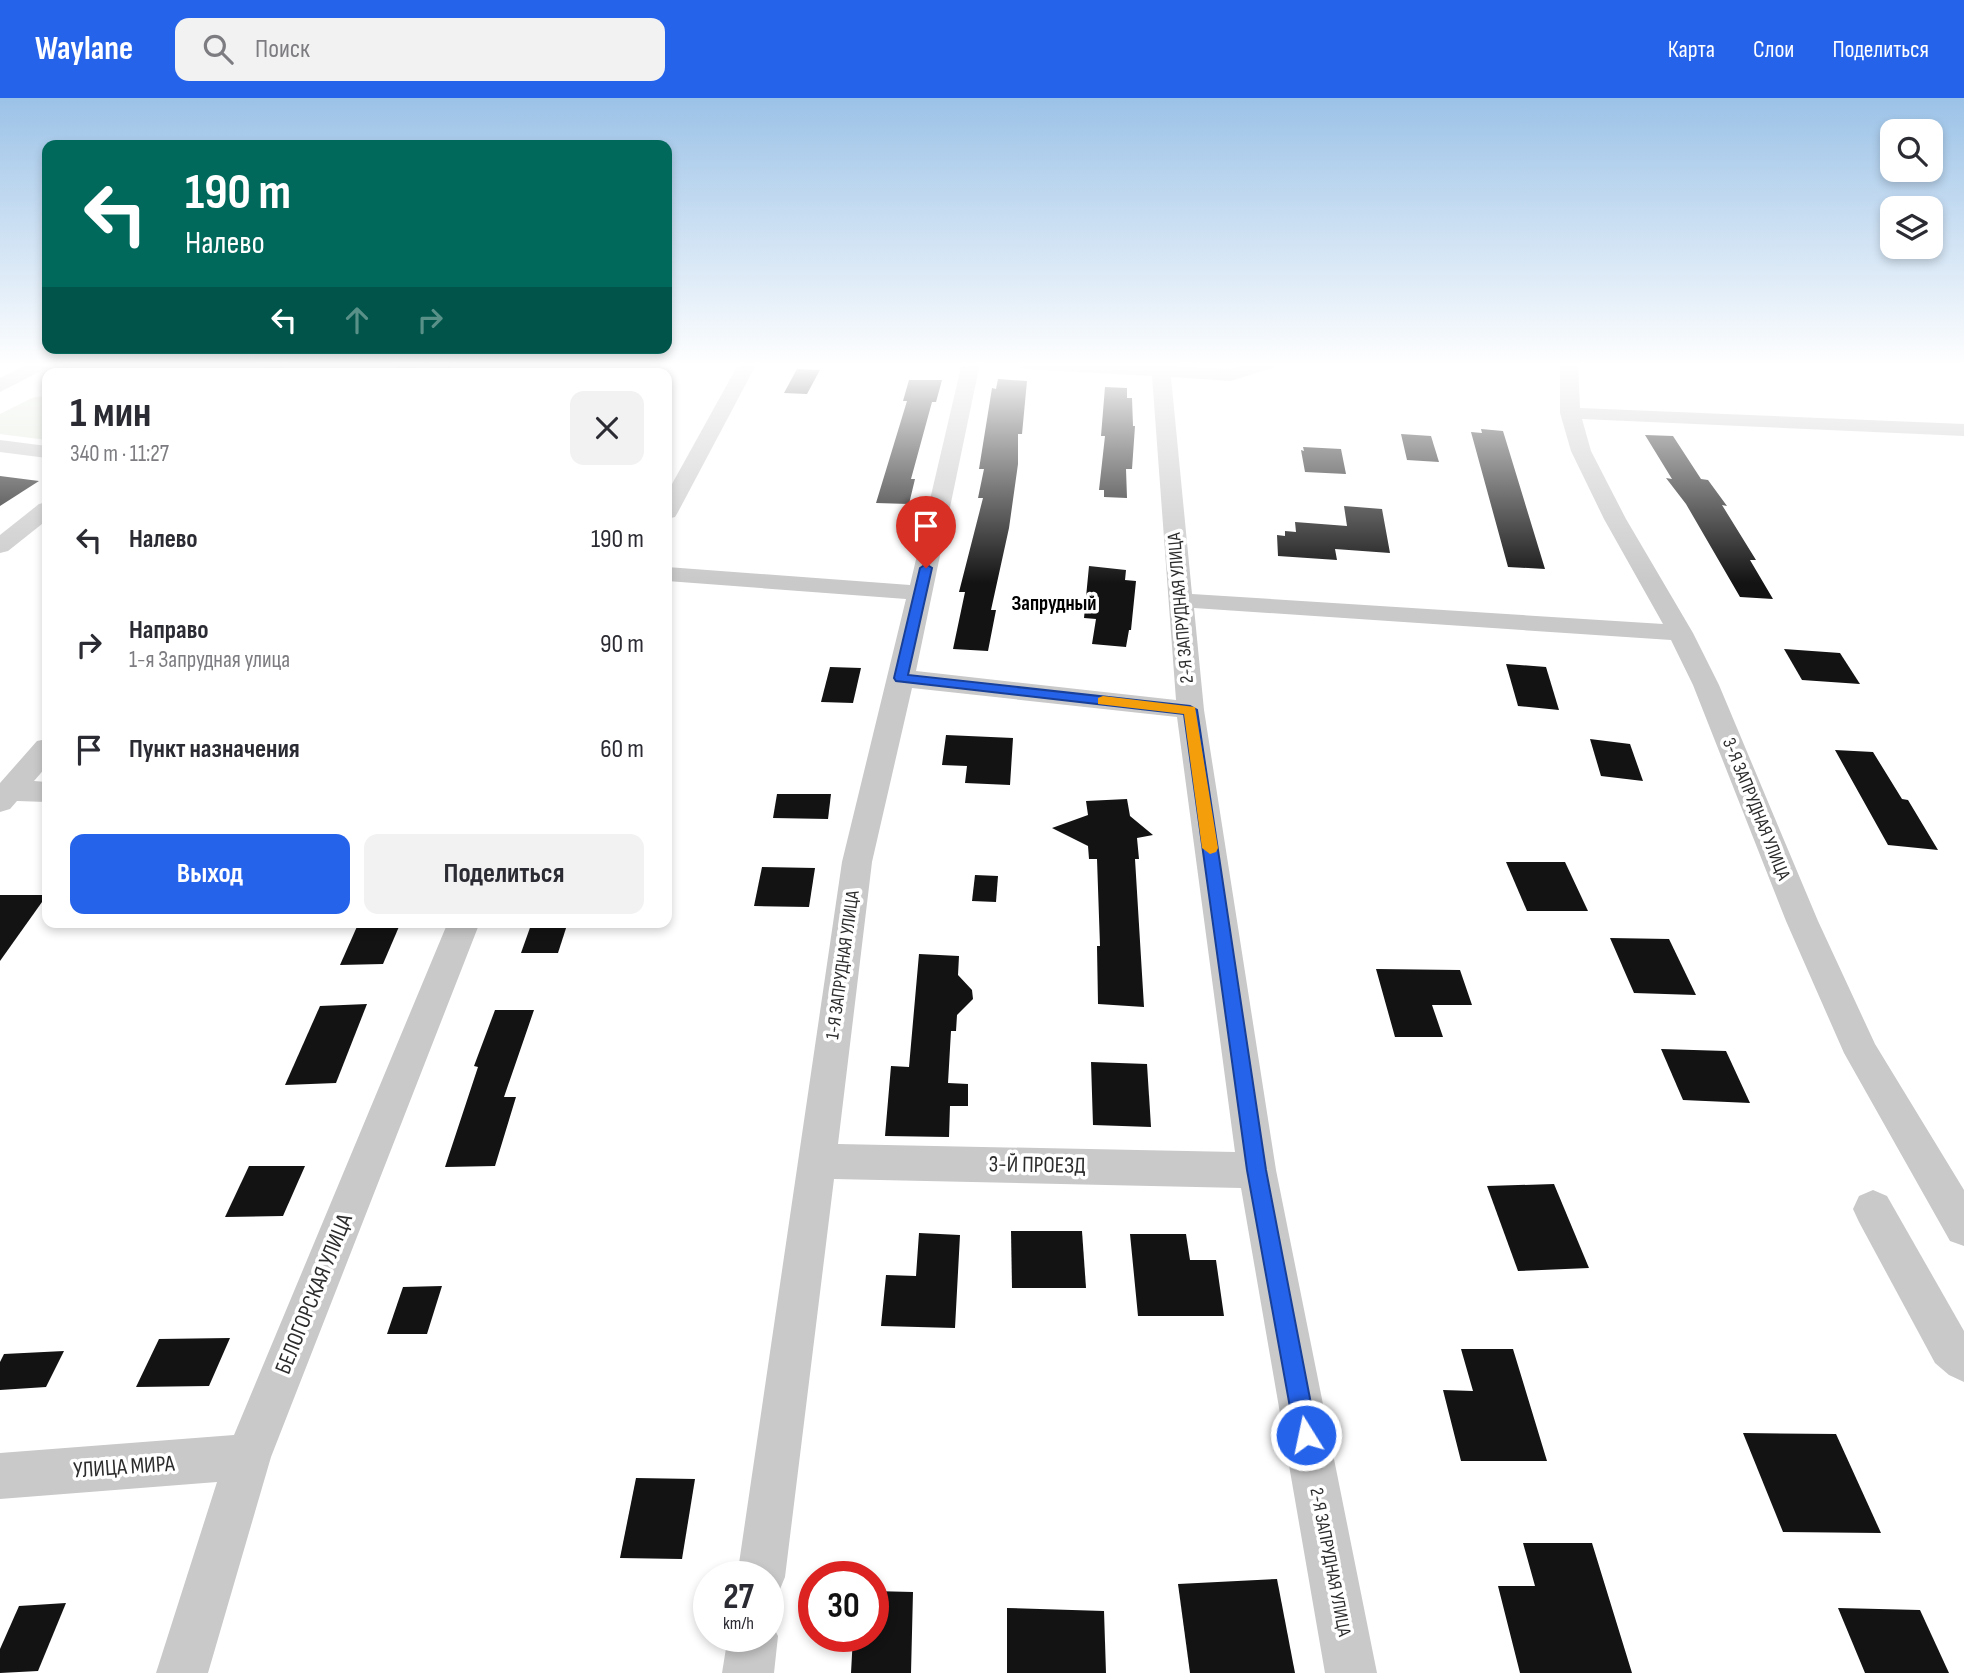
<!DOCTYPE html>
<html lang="ru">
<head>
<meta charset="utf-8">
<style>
	:root { --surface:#fff; --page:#f2f2f3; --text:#2b2b33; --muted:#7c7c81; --accent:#2563eb }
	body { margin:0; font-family:"Sofia Sans Condensed",sans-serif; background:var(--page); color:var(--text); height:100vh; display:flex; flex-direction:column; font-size:26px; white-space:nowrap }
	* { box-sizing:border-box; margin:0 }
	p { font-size:23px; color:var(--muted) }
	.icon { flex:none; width:38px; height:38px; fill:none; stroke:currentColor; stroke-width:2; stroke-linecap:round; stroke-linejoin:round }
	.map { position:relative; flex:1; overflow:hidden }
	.drawer { position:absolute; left:42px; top:270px; width:630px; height:560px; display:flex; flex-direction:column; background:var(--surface); border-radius:14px; box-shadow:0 4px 10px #0003 }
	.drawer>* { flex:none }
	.top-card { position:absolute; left:42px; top:42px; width:630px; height:214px; border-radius:14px; box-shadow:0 4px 10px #0003; background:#00695c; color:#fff; overflow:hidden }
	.buttons { position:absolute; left:1880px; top:21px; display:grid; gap:14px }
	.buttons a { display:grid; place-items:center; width:63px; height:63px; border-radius:14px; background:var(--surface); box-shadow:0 4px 10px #0003; font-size:35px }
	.speed { position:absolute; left:693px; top:1463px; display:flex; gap:14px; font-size:35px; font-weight:700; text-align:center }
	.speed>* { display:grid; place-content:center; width:91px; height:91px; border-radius:50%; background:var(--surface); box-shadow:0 4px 10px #0003; line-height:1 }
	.speed small { font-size:18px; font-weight:400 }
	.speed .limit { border:10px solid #d22; background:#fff; color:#111 }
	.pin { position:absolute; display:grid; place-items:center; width:60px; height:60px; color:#fff; margin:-72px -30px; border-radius:50% 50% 50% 0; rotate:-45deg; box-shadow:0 0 7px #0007 }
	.pin .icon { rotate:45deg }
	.me { position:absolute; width:77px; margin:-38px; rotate:350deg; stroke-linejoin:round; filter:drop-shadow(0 0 5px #0008) }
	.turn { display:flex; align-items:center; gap:24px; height:147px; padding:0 28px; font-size:32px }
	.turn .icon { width:91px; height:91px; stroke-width:2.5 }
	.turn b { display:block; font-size:49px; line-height:60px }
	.lanes { display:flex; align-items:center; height:66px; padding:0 28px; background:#0003; justify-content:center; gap:35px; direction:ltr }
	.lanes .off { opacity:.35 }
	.round { display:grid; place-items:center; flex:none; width:74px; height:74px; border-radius:14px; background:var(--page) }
	.overview { display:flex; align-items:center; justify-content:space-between; height:119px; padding:0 28px }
	h1 { font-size:42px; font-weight:700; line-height:52px }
	.primary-button { display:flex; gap:14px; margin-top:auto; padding:14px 28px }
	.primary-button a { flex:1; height:80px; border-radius:14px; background:var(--accent); color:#fff; font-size:28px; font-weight:700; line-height:80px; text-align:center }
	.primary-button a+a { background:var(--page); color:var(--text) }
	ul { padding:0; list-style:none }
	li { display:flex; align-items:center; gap:21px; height:105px; padding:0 28px }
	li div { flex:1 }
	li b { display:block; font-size:26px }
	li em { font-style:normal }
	header { display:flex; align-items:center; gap:42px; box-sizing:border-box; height:98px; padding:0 35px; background:var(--accent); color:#fff }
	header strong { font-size:33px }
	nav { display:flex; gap:38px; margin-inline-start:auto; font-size:24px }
	.search { width:490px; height:63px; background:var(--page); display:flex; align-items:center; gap:18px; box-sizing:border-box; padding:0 24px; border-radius:14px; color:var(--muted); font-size:26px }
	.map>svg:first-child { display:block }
</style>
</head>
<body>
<header>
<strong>Waylane</strong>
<div class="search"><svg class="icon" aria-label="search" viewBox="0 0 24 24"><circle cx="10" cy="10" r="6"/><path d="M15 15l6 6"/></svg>Поиск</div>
<nav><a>Карта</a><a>Слои</a><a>Поделиться</a></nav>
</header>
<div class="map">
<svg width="1964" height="1575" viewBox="0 0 1964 1575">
	<rect width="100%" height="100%" fill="#fff"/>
	<path fill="#e0e8da" d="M34,299L47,298V342L0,336V316Z"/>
	<g fill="#131313">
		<path d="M797,271L820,272L807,296L784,295Z"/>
		<path d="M998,281L1027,283L1022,336H1018V366L1009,430L991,512H996L988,553L953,551L965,494H959L983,400H978L984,371H979L992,290L996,291Z"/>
		<path d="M909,282H942L936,304H932L911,381H915L909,406L876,405L907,303H903Z"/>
		<path d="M1105,289L1127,290V300H1132L1133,328H1135L1132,371H1126L1127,400L1104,399V392H1099L1105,338H1101Z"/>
		<path d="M1481,331L1503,333L1545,471L1508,469L1471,334L1482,335Z"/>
		<path d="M1401,336L1431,338L1439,364L1407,362Z"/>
		<path d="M1645,337L1673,338L1701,381L1708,382L1727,408L1722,407L1756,462H1750L1773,501L1740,499L1686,406L1666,380L1672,381Z"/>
		<path d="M1303,349L1341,351L1346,376L1305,374L1301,352L1304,353Z"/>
		<path d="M0,378L39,383L0,408Z"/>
		<path d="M1344,408L1382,411L1390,455L1335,451L1337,462L1278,458L1277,437L1285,438V433L1296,434L1295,424L1347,428Z"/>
		<path d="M1089,468L1126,472L1125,482L1136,483L1131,532H1129L1126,549L1092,546L1096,521L1084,520Z"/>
		<path d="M1784,551L1840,555L1860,586L1802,582Z"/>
		<path d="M1506,566L1546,569L1559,612L1518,608Z"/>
		<path d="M830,569L861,570L853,605L821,604Z"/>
		<path d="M946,637L1013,640L1010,687L965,685L967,668L942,667Z"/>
		<path d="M1590,641L1630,646L1643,683L1601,678Z"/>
		<path d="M1835,652L1873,654L1902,701L1908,702L1938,752L1888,747Z"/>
		<path d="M777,696H831L828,721L773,720Z"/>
		<path d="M1127,701L1130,718L1153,737L1137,740L1139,761H1135L1144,909L1098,906L1097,848H1100L1097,761H1089L1088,748L1052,730L1088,717L1086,703Z"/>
		<path d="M1506,764H1565L1588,813H1527Z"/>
		<path d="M762,769L815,770L809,809L754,808Z"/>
		<path d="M975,777L998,778L996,804L972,803Z"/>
		<path d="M0,797H47L0,863Z"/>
		<path d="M359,824H401L383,866L340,867Z"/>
		<path d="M532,824H568L558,855H521Z"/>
		<path d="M1610,840L1669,841L1696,897L1634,895Z"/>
		<path d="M919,856L959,858L958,877L972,892L973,901L957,917L956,933H951L948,985L968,986V1008H950L949,1039L885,1038L891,968L909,969Z"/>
		<path d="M1376,871L1460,872L1472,907H1432L1443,939H1395Z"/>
		<path d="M367,906L336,985L285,987L320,908Z"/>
		<path d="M495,912H534L504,999H516L495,1068L445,1069L478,969L474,968Z"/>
		<path d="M1661,951L1726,953L1750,1005L1683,1002Z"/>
		<path d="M1091,964L1147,966L1151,1029L1093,1027Z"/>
		<path d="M249,1068H305L283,1118L225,1119Z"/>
		<path d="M1554,1086L1589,1170L1518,1173L1487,1088Z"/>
		<path d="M1011,1133H1082L1086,1190H1012Z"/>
		<path d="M919,1135L960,1137L955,1230L881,1228L886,1177L916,1178Z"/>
		<path d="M1130,1136H1186L1190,1162H1216L1224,1218H1138Z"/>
		<path d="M442,1188L427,1236H387L403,1189Z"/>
		<path d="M230,1240L209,1288L136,1289L159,1241Z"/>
		<path d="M1461,1251H1513L1547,1363H1461L1443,1292L1473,1293Z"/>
		<path d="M64,1253L46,1289L0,1292V1264L4,1256Z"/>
		<path d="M1743,1335L1836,1336L1881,1435L1783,1434Z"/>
		<path d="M636,1380L695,1381L682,1461L620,1460Z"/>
		<path d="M1523,1445H1592L1632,1575H1520L1498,1488H1535Z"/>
		<path d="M1277,1481L1295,1575H1190L1178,1486Z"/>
		<path d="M873,1493L913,1494L911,1575H851L853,1538H873Z"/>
		<path d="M66,1505L38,1573L0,1575V1551L19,1508Z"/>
		<path d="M1007,1510L1104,1513L1106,1575H1007Z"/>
		<path d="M1838,1510L1920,1512L1949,1575H1865Z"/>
	</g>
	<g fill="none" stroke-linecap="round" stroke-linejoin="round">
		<path stroke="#c9c9c9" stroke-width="2.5" stroke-dasharray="2.5 2.5" stroke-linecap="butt" d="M62,273L76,265"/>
		<g fill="#c9c9c9" fill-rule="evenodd">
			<path d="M30,265H52L49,269L0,294V280Z"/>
			<path d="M269,265H289L278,275H257Z"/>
			<path d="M401,265H421L411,275H390Z"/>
			<path d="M434,265H454L445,275H424Z"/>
			<path d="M739,265H757L678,414L675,419L667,421V395Z"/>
			<path d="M962,265H980L916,573L1176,602L1152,278L1024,271L1018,269L1015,265H1112L1230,271L1251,265H1278L1275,269L1231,283L1171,279L1192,496L1663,526L1604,421L1571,353L1560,315V265H1578L1580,310L1964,326V338L1582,321L1591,353L1626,421L1693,535L1719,587L1818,823L1875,946L1964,1092V1148L1950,1143L1844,955L1786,823L1693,587L1671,542L1194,510L1204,612L1276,1072L1377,1575H1325L1241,1090L834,1081L785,1479L778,1496L768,1500V1479H737L842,764L906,501L667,483V469L910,487ZM912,590L1177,619L1235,1054L838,1046L872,764Z"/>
			<path d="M0,342L47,348V360L0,354Z"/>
			<path d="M47,404V422L8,453L0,455V437L39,406Z"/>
			<path d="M47,641V668L34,683L47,684V704L17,703L10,711L0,714V685L37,643Z"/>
			<path d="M448,824H480L271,1359L208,1575H156L217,1384L0,1401V1355L234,1337Z"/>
			<path d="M1873,1092L1887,1098L1964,1233V1284L1949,1277L1935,1265L1859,1124L1853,1111L1859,1098Z"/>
			<path d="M768,1519L778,1538L774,1575H722L728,1538H768Z"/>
		</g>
	</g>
	<linearGradient id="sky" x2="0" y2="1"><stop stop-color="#9bc2e7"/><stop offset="0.55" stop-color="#fff"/><stop offset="1" stop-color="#fff" stop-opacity="0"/></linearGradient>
	<rect width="1964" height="485" fill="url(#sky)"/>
	<path fill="#2563eb" stroke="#184099" stroke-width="2" d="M926,466L932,470L908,577L1190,608L1197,612L1266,1072L1317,1337L1314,1345L1306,1348L1298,1345L1295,1337L1247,1072L1184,616L896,583L894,580L920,470Z"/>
	<path fill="#f59e0b" d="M1103,598L1195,609L1218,750L1216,754L1210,756L1202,750L1184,616L1098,606V600Z"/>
	<g text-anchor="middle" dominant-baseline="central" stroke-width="7" stroke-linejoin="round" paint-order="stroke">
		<g font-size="19" fill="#2c2c2c" stroke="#fff">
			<text transform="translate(1181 510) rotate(-95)">2-Я ЗАПРУДНАЯ УЛИЦА</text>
			<text transform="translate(1756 711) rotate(68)">3-Я ЗАПРУДНАЯ УЛИЦА</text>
			<text transform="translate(843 867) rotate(-82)">1-Я ЗАПРУДНАЯ УЛИЦА</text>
			<text transform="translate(1330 1464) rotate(79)">2-Я ЗАПРУДНАЯ УЛИЦА</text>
		</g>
		<g font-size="21" font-weight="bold" fill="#000" stroke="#fff">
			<text x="1054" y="505">Запрудный</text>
		</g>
		<g font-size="23" fill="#2c2c2c" stroke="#fff">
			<text transform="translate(1037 1067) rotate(1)">3-Й ПРОЕЗД</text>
			<text transform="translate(314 1196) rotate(-68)">БЕЛОГОРСКАЯ УЛИЦА</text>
			<text transform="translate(124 1369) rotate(-4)">УЛИЦА МИРА</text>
		</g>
	</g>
</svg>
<div class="buttons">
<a><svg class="icon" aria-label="search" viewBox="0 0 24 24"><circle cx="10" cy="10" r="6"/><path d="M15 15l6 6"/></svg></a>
<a><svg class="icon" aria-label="layers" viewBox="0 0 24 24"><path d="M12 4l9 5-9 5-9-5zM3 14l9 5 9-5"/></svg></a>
</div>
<div class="speed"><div>27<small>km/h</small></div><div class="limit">30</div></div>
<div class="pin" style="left:926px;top:470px;background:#d93025"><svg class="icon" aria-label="arrive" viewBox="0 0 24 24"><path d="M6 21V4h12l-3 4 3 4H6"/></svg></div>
<svg class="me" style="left:1306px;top:1337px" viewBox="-20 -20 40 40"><circle r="17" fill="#2563eb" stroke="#fff" stroke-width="3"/><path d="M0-11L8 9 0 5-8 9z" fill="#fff"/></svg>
<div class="top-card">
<div class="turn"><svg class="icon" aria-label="left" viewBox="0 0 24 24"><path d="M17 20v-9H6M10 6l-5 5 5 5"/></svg><div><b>190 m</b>Налево</div></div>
<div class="lanes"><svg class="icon" aria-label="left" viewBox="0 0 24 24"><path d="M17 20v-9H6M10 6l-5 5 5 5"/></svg><svg class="icon off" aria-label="ahead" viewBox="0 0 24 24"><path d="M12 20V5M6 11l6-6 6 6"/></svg><svg class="icon off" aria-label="right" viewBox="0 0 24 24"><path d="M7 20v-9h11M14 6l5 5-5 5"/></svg></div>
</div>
<section class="drawer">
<div class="overview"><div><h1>1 мин</h1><p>340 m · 11:27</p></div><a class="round"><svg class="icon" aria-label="close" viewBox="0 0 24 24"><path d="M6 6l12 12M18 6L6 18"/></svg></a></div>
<ul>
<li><svg class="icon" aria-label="left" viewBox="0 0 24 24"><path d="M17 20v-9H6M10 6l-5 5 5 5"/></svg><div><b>Налево</b></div><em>190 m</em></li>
<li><svg class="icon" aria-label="right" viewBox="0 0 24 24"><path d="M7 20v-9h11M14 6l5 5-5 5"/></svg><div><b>Направо</b><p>1-я Запрудная улица</p></div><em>90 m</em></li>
<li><svg class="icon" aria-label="arrive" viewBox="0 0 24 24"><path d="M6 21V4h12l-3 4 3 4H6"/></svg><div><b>Пункт назначения</b></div><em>60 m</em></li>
</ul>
<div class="primary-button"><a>Выход</a><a>Поделиться</a></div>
</section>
</div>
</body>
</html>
